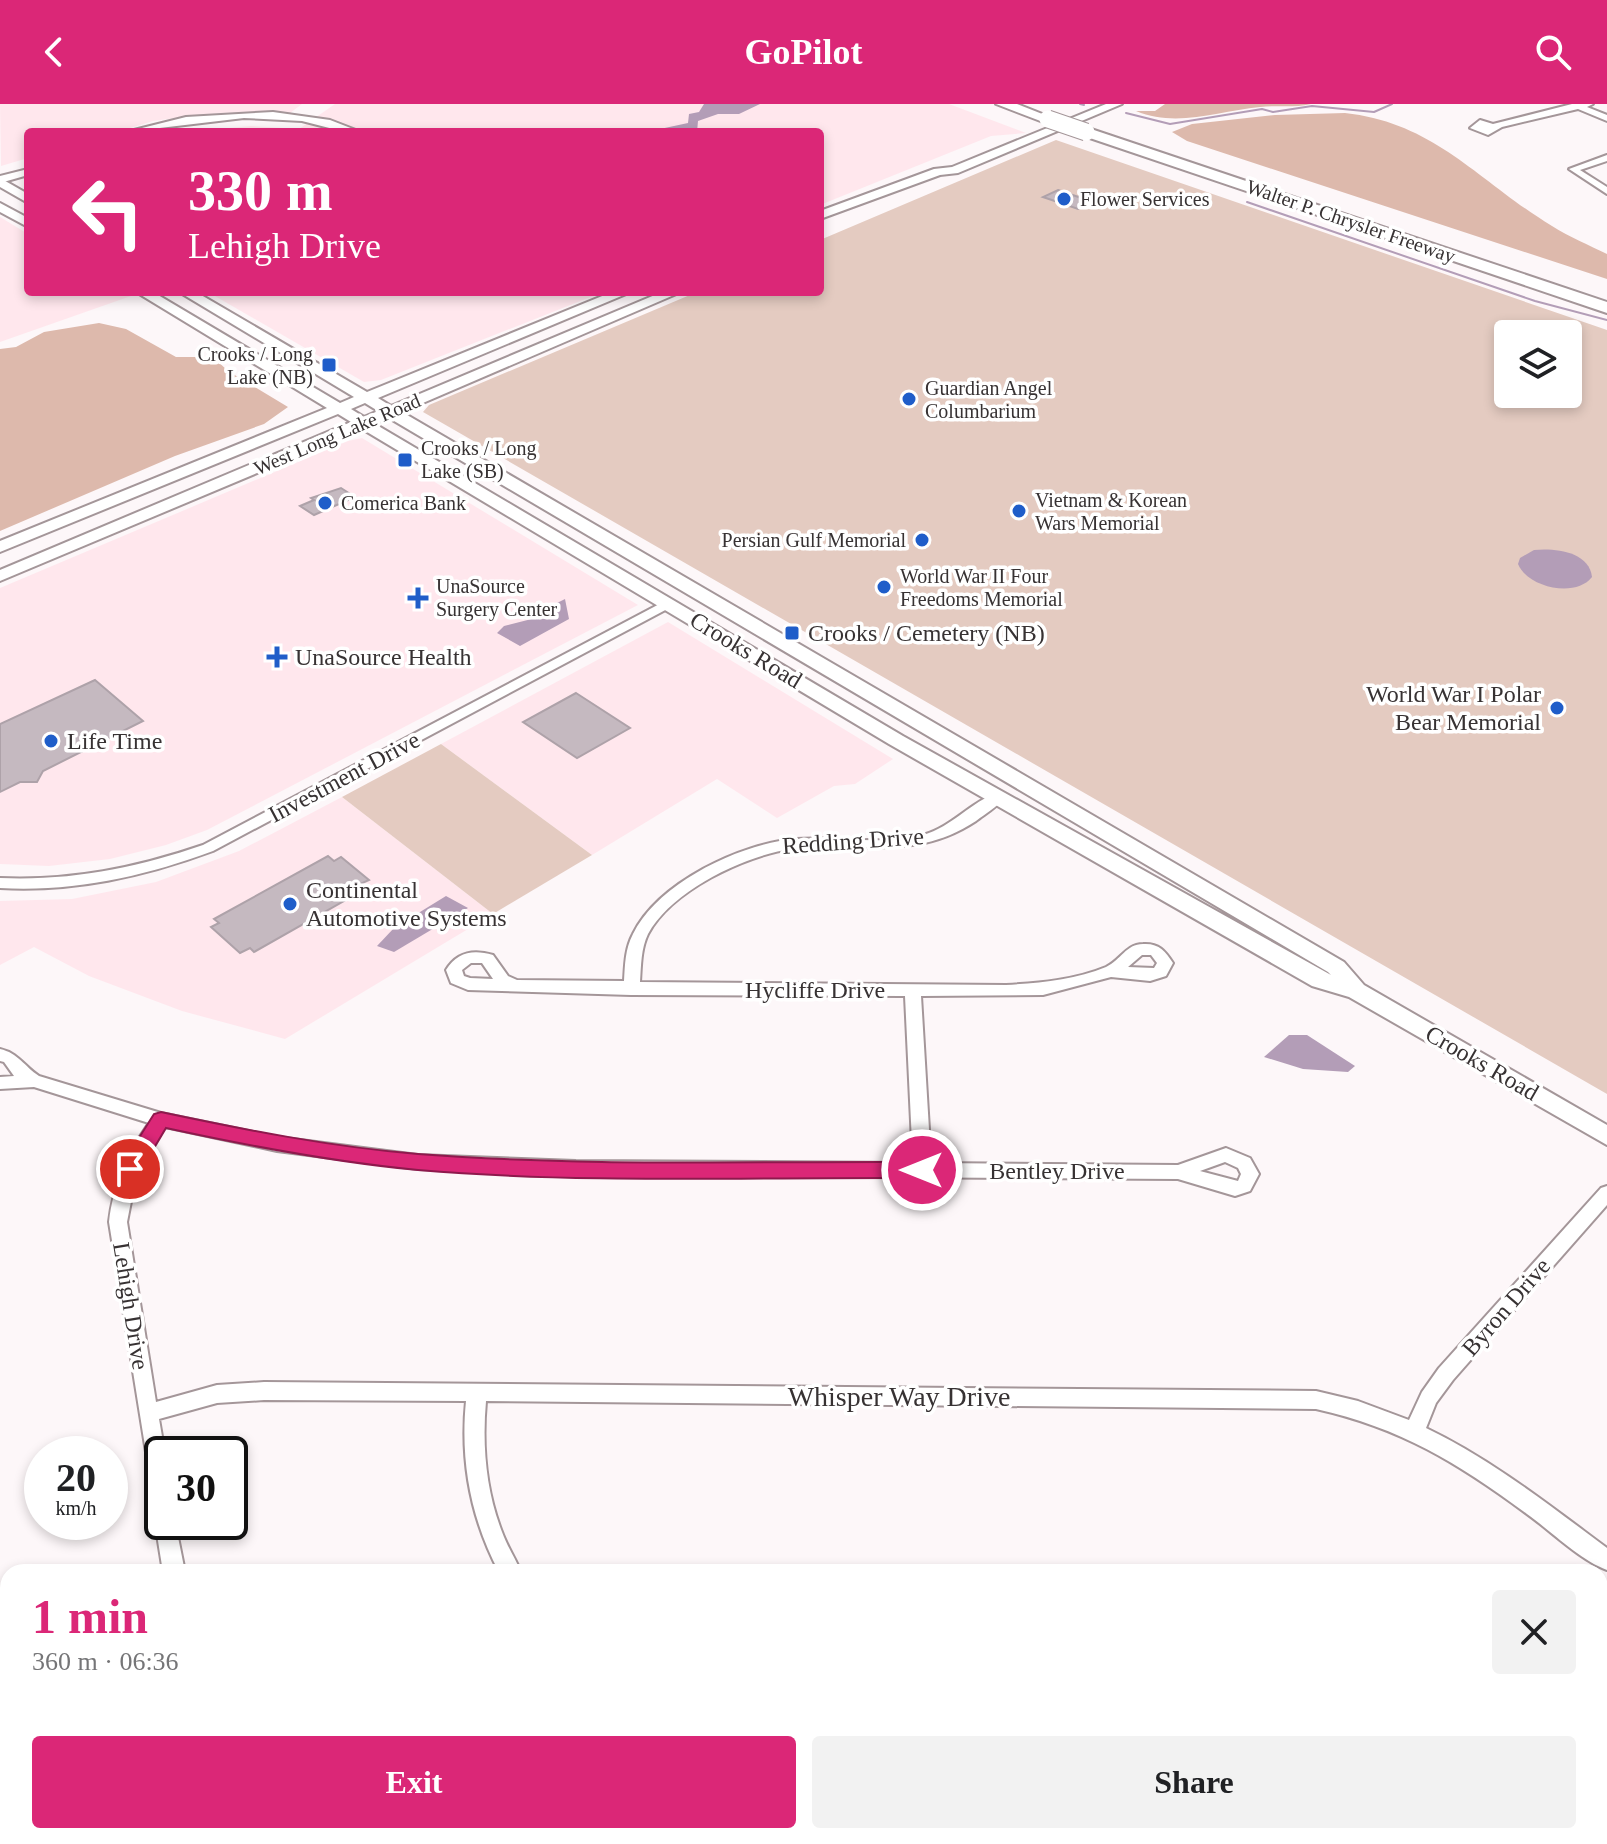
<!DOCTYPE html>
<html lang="en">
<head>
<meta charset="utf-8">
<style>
	:root { --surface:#fff; --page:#f2f2f2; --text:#202124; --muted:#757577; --accent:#db2777 }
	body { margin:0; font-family:Georgia,serif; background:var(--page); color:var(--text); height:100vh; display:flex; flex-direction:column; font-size:30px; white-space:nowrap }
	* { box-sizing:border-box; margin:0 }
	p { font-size:26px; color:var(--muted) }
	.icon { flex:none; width:44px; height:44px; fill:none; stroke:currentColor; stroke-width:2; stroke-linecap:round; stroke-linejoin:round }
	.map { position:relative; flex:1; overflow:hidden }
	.panel { position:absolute; left:0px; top:1460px; width:1608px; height:280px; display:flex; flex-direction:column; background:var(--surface); border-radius:24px 24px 0 0; box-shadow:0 4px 12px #0003 }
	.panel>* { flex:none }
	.banner { position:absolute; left:24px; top:24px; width:800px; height:168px; border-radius:8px; box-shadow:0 4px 12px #0003; background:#db2777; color:#fff; overflow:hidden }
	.buttons { position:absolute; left:1494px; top:216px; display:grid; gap:16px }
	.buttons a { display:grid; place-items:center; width:88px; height:88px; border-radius:8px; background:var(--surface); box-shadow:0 4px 12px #0003; font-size:40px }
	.speed { position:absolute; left:24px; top:1332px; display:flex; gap:16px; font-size:40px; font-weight:700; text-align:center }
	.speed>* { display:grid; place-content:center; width:104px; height:104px; border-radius:50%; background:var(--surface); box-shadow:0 4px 12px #0003; line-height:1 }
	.speed small { font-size:20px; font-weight:400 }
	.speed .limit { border:4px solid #111; border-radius:12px; background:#fff; color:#111 }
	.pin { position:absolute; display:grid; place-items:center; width:68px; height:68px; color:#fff; margin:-34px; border:4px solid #fff; border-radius:50%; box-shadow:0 2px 8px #0007 }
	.me { position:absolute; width:88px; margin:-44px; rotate:270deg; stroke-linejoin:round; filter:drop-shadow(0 0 6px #0008) }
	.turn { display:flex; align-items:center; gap:28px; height:168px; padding:0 32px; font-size:36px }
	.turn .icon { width:104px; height:104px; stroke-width:2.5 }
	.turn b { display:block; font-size:56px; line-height:68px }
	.round { display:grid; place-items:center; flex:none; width:84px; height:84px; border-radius:8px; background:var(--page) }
	.summary { display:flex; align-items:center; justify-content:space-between; height:136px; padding:0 32px }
	h1 { font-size:48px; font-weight:700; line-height:60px; color:var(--accent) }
	.button { display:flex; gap:16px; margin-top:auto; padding:16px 32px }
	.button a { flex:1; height:92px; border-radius:8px; background:var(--accent); color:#fff; font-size:32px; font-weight:700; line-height:92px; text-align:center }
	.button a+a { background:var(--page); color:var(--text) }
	header { display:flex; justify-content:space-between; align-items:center; height:104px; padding:0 32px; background:var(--accent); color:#fff; font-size:36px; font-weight:700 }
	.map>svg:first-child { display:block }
</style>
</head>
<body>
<header><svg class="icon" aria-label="back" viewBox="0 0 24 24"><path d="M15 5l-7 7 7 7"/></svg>GoPilot<svg class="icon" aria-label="search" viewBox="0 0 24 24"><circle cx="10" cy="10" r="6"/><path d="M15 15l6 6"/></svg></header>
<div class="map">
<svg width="1607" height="1740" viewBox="0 0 1607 1740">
	<rect width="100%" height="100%" fill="#fdf7f9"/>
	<g fill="#ffe7ed">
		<path d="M0,0H302L290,9L206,10L153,17L117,28H28V54L1,62Z"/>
		<path d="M335,0H949L1026,29L991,32L820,101V28H184L251,22L299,25Z"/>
		<path d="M0,113L28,130V188H118L131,192L0,238Z"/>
		<path d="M208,188H603L381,276L364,278Z"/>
		<path d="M362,334L638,501L207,726L166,741L110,755L49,762L0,760V484L348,337Z"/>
		<path d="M668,518L893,655L855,680L834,682L777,714L717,675L592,751L441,640Z"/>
		<path d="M342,693L493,810L285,935L182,907L89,872L34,843L0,861V797L72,795L156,778L239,747Z"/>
	</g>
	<g fill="#e4cbc1" fill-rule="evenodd">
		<path d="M1056,36L1607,226V990L423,308L429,301L697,188H820V136ZM1508,230H1568V290H1508Z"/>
		<path d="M441,640L592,751L493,810L342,693Z"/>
	</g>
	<g fill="#ddb9ac">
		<path d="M1165,0H1311C1294,4 1277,1 1260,3C1218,7 1177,24 1136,7H1155Z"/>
		<path d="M1345,9C1436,19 1479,78 1552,122C1569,133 1589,141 1607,150V175L1187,37L1172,28L1192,20L1275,11Z"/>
		<path d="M99,219L126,225L176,253H213L228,267L288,303L264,320L175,352L0,427V245L16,243L44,228Z"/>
	</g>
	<g fill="#b39db7">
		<path d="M704,0H760L739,10H718L698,17L697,28H646L688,19L689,10L699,8Z"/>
		<path d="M1534,446C1554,444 1589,447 1592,473C1576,494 1528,484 1518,460L1520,454Z"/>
		<path d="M565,495L569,515L520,542L497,529L504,522L559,508L557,499Z"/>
		<path d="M446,792L468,804L394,848L377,842L394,824Z"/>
		<path d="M1289,931H1307L1355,962L1348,968L1303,965L1264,953Z"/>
	</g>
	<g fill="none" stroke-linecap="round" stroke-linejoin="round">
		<g stroke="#b39db7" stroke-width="2">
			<path d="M1080,0L1084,1"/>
			<path d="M1126,9L1170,20L1262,5L1273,8L1312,2L1374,8L1392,0"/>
			<path d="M1247,98L1535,197L1607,216"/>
		</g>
	</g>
	<g fill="#c5b9c0" stroke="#aea2a9" stroke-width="2">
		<path d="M1058,86L1093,98L1078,105L1043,93Z"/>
		<path d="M341,384L355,393L314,411L300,402L314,396L311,394Z"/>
		<path d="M95,576L143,617L43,667L37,678H20L0,688V620Z"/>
		<path d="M576,589L630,624L577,654L523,618Z"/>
		<path d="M328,752L334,757L341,753L369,776L360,780L365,785L254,848L250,844L240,849L211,823L219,819L214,815Z"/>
	</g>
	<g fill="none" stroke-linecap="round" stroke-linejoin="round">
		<defs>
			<g id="minor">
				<path d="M1572,0H1593L1587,3L1607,11V17L1578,5L1502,23L1488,31L1470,24L1480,16L1493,20Z"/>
				<path d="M1607,51V57L1580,66L1607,83V90L1569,65Z"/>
				<path d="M667,496L671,497V503L213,747C143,773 74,788 0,784V774C71,777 136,764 203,741Z"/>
				<path d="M997,689L1004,694C997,703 985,710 976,717C914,758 859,737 792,745C745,751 671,787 648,830C641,844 641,862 640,878L1006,881C1039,879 1075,876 1106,863C1121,856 1126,840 1143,840C1159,839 1165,847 1173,859L1166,872L1150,877L1111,873L1043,891L921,892L931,1059L1178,1061L1226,1044L1250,1054L1259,1070L1250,1087L1235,1092L1178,1075L576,1071L418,1065L277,1047L165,1023L145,1054L135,1077L127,1118L156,1298L217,1281L264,1278L1316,1287L1358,1297L1409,1316L1422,1288L1439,1264L1601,1084L1607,1082V1101L1453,1276L1436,1299L1426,1324C1491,1355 1549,1401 1607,1444V1466C1580,1456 1551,1427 1527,1410C1458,1359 1401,1324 1316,1305L486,1297C482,1341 486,1387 502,1428C507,1442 515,1454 521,1468H499C471,1415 460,1357 466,1297L264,1296L217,1299L159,1315L165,1350H162V1406L155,1404L109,1118C113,1081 128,1049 149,1019L34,983L0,985V973L14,972L4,958L0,957V945C18,949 24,962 39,972L161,1009L277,1033L418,1051L576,1057L913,1059L905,892L631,891L468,886L451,879L446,866C457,848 473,845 493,851L508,872L517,876L624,877C625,861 625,845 633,830C658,779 741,739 796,735C838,732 882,742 923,731C952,723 972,697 997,689ZM1142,851H1151L1157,859L1154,864L1128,863ZM471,859H482L493,875L470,874L464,872L462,866ZM1225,1058L1238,1064L1241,1070L1238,1077L1200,1067Z"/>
				<path d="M162,1410V1418H175L185,1468H163L155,1418L158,1411Z"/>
				<path d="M8,1693V1717L0,1720V1696Z"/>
				<path d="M205,1732H229L230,1740H206Z"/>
				<path d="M1492,1732H1523L1526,1740H1495Z"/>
			</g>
			<g id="tertiary">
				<path d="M273,8L330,16L361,28H345L302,17L244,14L126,28L186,13Z"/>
				<path d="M28,65V71L0,79V72Z"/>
			</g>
			<g id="secondary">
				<path d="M1106,0H1122L958,69L940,71L820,115V107L934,65L952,63Z"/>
				<path d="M0,74L28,90V99L0,83Z"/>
				<path d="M0,99L28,114V123L0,108Z"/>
				<path d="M136,188H153L340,299L354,293L179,188H196L367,288L612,188H631L378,294L391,302L662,188H681L402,308L1344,858L1364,881L1607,1021V1041L1349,893L1312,882L889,640L362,325L0,477V466L351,318L338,310L0,448V437L327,304ZM365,299L378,307L364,313L351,305ZM389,314L1328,868L1331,871L903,632L375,320Z"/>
			</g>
			<g id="motorway">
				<path d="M996,0H1017L1055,15L1043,18Z"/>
				<path d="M1081,25H1091L1607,198V209L1081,31Z"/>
			</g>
		</defs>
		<use href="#minor" stroke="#a49699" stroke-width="4"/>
		<use href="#tertiary" stroke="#a49699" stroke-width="4"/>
		<use href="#secondary" stroke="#a49699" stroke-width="4"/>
		<use href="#motorway" stroke="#a49699" stroke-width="4"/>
		<use href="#minor" fill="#fff" fill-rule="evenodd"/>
		<use href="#tertiary" fill="#fff" fill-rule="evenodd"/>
		<use href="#secondary" fill="#fff" fill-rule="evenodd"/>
		<use href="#motorway" fill="#fff" fill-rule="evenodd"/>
		<defs>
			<path id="motorway-bridge" d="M1048,15L1086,28"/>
		</defs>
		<use href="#motorway-bridge" stroke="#a49699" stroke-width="19" stroke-linecap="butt"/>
		<use href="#motorway-bridge" stroke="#fff" stroke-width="17"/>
	</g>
	<path fill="#db2777" stroke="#8e194d" stroke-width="2" d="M161,1008C246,1026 332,1043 418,1050C585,1063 754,1057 922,1058L932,1066L922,1074C754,1073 584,1080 418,1066C333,1058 249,1042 166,1024L138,1071H123L120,1065L123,1059L154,1010Z"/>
	<g fill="#1f5dc9" stroke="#fff" stroke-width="3">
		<circle cx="1064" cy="95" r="8"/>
		<rect x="321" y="253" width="16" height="16" rx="4"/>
		<circle cx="909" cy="295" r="8"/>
		<rect x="397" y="348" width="16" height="16" rx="4"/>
		<circle cx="325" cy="399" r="8"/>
		<circle cx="1019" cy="407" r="8"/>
		<circle cx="922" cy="436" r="8"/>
		<circle cx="884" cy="483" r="8"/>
		<path d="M414 482h8v8h8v8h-8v8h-8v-8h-8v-8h8z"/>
		<rect x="784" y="521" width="16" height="16" rx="4"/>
		<path d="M273 541h8v8h8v8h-8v8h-8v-8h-8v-8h8z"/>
		<circle cx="1557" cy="604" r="8"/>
		<circle cx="51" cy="637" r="8"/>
		<circle cx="290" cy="800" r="8"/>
	</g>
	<g text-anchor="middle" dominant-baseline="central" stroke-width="7" stroke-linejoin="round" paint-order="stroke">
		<g font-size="20" fill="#373233" stroke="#fff" text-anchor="start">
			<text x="1080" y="95">Flower Services</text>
			<text x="313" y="250" text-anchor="end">Crooks / Long<tspan x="313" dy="23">Lake (NB)</tspan></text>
			<text x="925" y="284">Guardian Angel<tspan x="925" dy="23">Columbarium</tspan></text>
			<text x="421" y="344">Crooks / Long<tspan x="421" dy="23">Lake (SB)</tspan></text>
			<text x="1035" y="396">Vietnam &amp; Korean<tspan x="1035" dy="23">Wars Memorial</tspan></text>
			<text x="341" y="399">Comerica Bank</text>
			<text x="906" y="436" text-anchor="end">Persian Gulf Memorial</text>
			<text x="900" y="472">World War II Four<tspan x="900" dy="23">Freedoms Memorial</tspan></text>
			<text x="436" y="482">UnaSource<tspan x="436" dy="23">Surgery Center</tspan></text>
		</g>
		<g font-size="20" fill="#373233" stroke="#fff">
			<text transform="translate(1351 117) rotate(19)">Walter P. Chrysler Freeway</text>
			<text transform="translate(337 330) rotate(-23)">West Long Lake Road</text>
		</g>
		<g font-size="24" fill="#373233" stroke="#fff" text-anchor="start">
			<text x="808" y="529">Crooks / Cemetery (NB)</text>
			<text x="295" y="553">UnaSource Health</text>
			<text x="1541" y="590" text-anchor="end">World War I Polar<tspan x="1541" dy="28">Bear Memorial</tspan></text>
			<text x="67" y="637">Life Time</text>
			<text x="306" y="786">Continental<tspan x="306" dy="28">Automotive Systems</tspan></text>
		</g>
		<g font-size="24" fill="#373233" stroke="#fff">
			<text transform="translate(746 546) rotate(31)">Crooks Road</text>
			<text transform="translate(344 673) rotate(-28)">Investment Drive</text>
			<text transform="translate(853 737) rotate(-4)">Redding Drive</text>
			<text x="815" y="886">Hycliffe Drive</text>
			<text transform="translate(1482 959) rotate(30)">Crooks Road</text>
			<text x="1057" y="1067">Bentley Drive</text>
			<text transform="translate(131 1202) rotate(81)">Lehigh Drive</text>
			<text transform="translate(1506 1203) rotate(-49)">Byron Drive</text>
		</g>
		<g font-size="28" fill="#373233" stroke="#fff">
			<text x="899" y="1292">Whisper Way Drive</text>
		</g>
	</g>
</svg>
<div class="buttons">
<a><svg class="icon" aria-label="layers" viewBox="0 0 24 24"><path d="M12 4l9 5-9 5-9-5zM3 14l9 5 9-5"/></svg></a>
</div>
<div class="speed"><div>20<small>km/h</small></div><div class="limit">30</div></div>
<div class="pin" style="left:130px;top:1065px;background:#d93025"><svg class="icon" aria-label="arrive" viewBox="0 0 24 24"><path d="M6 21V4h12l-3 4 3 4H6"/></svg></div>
<svg class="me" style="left:922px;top:1066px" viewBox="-20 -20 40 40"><circle r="17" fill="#db2777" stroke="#fff" stroke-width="3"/><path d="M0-11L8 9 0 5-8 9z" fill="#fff"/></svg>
<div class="banner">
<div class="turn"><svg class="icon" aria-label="left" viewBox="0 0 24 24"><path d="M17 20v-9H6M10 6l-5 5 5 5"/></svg><div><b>330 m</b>Lehigh Drive</div></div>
</div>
<section class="panel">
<div class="summary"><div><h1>1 min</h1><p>360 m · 06:36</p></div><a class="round"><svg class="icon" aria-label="close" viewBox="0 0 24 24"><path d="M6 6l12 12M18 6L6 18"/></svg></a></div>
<div class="button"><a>Exit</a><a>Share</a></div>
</section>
</div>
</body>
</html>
